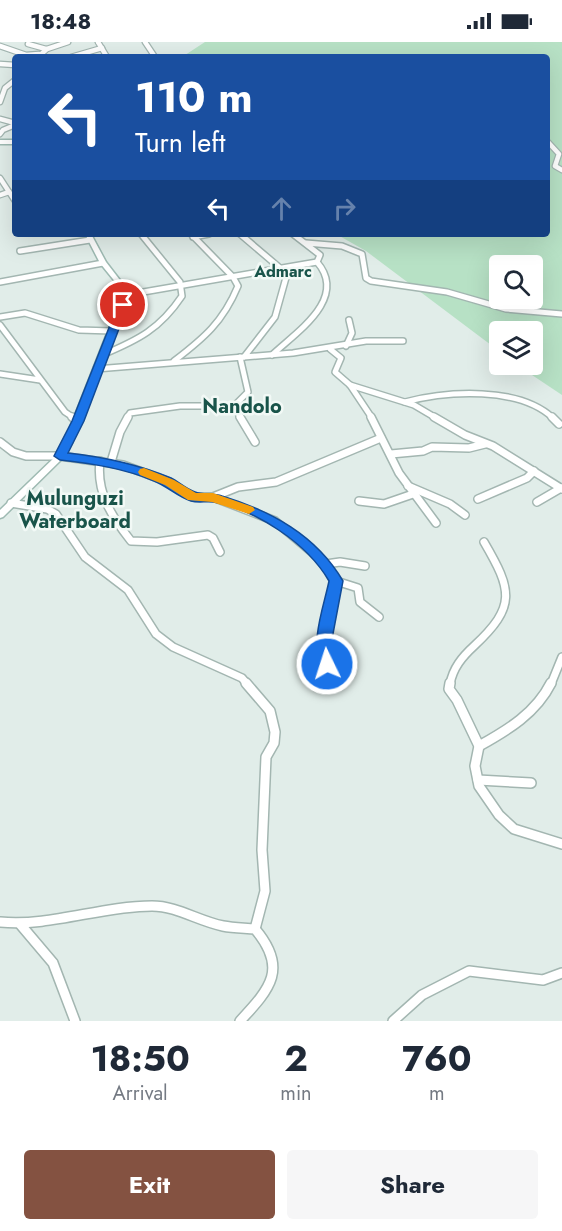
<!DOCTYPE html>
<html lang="en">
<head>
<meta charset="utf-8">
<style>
	:root { --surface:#fff; --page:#f6f6f7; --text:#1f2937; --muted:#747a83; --accent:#845241 }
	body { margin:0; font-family:Jost,sans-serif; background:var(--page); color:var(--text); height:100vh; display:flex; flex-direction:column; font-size:22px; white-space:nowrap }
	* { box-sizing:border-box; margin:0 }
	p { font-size:20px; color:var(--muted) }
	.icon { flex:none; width:33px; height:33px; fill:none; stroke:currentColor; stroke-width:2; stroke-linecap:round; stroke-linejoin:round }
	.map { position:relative; height:979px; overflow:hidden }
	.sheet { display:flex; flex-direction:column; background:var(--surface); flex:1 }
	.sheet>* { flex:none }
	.guide { position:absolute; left:12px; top:12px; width:538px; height:183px; border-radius:6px; box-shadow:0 6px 24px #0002; background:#1a4fa0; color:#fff; overflow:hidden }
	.buttons { position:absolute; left:489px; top:213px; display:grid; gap:12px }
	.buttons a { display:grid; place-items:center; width:54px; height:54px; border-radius:6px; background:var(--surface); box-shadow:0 6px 24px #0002; font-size:30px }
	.pin { position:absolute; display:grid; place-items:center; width:51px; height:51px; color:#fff; margin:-26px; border:3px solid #fff; border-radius:50%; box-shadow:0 2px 6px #0007 }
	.me { position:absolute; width:66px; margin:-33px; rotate:356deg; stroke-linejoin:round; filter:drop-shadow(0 0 4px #0008) }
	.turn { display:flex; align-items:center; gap:21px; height:126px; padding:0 24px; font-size:27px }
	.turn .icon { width:78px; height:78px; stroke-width:2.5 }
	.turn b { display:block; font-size:42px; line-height:51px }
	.lanes { display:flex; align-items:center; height:57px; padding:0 24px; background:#0003; justify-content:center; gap:30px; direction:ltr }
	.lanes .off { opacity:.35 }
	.eta { display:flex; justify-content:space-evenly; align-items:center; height:102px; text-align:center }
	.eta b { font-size:36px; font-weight:700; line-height:42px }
	.button { display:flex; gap:12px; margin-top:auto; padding:12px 24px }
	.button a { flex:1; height:69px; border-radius:6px; background:var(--accent); color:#fff; font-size:24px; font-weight:700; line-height:69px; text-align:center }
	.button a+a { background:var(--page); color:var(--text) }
	.status { display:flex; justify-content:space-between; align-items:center; height:42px; padding:0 30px; background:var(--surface); direction:ltr }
	.status svg { height:16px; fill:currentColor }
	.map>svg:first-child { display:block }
</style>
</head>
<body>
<div class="status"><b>18:48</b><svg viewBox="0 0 49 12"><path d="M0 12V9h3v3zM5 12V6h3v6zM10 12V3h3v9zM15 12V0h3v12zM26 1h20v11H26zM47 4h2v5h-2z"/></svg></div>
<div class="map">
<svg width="562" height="979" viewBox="0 0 562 979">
	<rect width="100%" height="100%" fill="#e1ede9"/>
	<path fill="#b7e1c5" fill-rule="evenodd" d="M205,0H562V353L517,323L532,322V290H500L499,309L366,209L336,192H548V15H182ZM500,224H532V256H500Z"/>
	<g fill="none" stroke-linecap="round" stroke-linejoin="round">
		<defs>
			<g id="street-far3">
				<path d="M98,0L107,15"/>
				<path d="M145,0L155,15"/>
				<path d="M28,2L46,7"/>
				<path d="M0,4L26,13L39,12"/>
				<path d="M38,15L47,7L68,0"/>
				<path d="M71,15L102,6"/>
				<path d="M0,22L15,23"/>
				<path d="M0,60L5,46L15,38"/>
				<path d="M0,77L15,81"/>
				<path d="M0,92L3,88L15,83"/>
				<path d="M548,100L559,112L555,124L562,128"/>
				<path d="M0,136L15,159"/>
				<path d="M0,153L9,150"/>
			</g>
			<g id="street-far2">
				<path d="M240,192L287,232L275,275L244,315"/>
				<path d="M193,195L209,192"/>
				<path d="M306,201L342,204L362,212L366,236L371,239L447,250L506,267L562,272"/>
				<path d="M20,209L90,198"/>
				<path d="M0,240L103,221"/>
				<path d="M126,253L317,220L320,213L293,192"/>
				<path d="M0,275L25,271L79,288L112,289"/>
				<path d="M0,283L65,370L74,376"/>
				<path d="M346,304L352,291L349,278"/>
				<path d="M330,307L341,316L335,330L350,343L372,376"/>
				<path d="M102,313C138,298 160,287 182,254L180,240L141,192"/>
				<path d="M272,313C295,291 349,257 317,220"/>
				<path d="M240,315L248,350L234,364L241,376"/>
				<path d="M174,319C204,296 223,280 238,244L233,235L191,192"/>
				<path d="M96,327L293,311L366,299H403"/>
				<path d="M0,332L40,338"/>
				<path d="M350,343L414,363L436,376"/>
				<path d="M405,360C447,349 519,344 553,376"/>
				<path d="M127,376L130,371L180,364H234"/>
			</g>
			<g id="street-far1">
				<path d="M72,375L78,379"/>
				<path d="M240,375L255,400"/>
				<path d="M371,375L399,431L436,481"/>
				<path d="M434,375L465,393L493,404L562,447"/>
				<path d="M552,375L559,382"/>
				<path d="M0,400L13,410L26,414H60L123,423L169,440L193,455H213L275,479L326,522L336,539L358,546L360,560L379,575"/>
				<path d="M391,412L423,409L432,405L469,406L485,402"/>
				<path d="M100,419C96,451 112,475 131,499L157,500L208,493L213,496L220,510"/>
				<path d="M111,420L120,390L128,375"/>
				<path d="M408,444L450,462L465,473"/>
				<path d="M213,455L238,445L276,440L381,396"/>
				<path d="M478,457L527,436L534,429"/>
				<path d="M359,459L384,462L413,452"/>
				<path d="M537,460L561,446"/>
				<path d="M11,461L47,467L56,472L85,515L128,548L156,592L173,605L242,636L247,642"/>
				<path d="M326,522L340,520L365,524"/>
				<path d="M327,622L325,597L336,539"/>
				<path d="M450,642C453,626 462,615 474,604C517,564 512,548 484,500"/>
				<path d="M551,642L562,615"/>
			</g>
			<g id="street">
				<path d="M246,641L270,669L275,690L274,701L266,715L262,808L265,849L255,887"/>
				<path d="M450,641L449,647L457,658L479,704L475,724L479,744L499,773L514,787L562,802"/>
				<path d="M479,704C508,688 536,671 551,641"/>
				<path d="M478,738L531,741"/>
				<path d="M0,880C50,885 101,864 152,864C177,864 198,879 223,884C233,886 244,886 255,887C288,926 271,946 240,979"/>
				<path d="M20,882L53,921L75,979"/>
				<path d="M393,979L422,953L469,929L543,938L562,931"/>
			</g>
			<g id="secondary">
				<rect x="0" y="98" width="15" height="4"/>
				<path d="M85,192H91L106,220L126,246L130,253L72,401L63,416L3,475L0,476V468L57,413L64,401L122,253L121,247L100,221Z"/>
			</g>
		</defs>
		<use href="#street-far3" stroke="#a3b6b1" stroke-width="7"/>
		<use href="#street-far2" stroke="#a3b6b1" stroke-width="8"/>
		<use href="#street-far1" stroke="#a3b6b1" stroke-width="10"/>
		<use href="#street" stroke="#a3b6b1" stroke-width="12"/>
		<use href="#secondary" stroke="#9ebab2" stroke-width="3"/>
		<use href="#street-far3" stroke="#fff" stroke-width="4.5"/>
		<use href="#street-far2" stroke="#fff" stroke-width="5"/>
		<use href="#street-far1" stroke="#fff" stroke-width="7"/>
		<use href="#street" stroke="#fff" stroke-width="9"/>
		<use href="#secondary" fill="#fff" fill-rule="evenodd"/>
	</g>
	<path fill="#1a73e8" stroke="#114b97" stroke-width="1.5" d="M123,259L128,263L84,379L68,411C105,415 137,422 171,436C179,440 186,447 195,450C203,453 213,451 222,454C271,469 316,493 343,539L332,597L335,622L333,626H322C309,602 324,564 329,539C307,501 256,468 214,460C206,459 198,461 191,459C178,455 167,444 154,439C123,426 94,422 60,418L54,414L72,379L118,263Z"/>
	<path fill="#f59e0b" d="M144,426L174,438L196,451H213L253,465L255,468L249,472L212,460L188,458L165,443L140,433L138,430L140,427Z"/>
	<g text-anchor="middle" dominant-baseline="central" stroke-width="5" stroke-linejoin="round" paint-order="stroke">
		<g font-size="16" font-weight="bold" fill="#19544a" stroke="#f2f9f6">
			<text x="283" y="229">Admarc</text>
		</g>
		<g font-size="20" font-weight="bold" fill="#19544a" stroke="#f2f9f6">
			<text x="242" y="364">Nandolo</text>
			<text x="75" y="456">Mulunguzi<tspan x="75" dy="23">Waterboard</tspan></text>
		</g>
	</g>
</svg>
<div class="buttons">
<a><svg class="icon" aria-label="search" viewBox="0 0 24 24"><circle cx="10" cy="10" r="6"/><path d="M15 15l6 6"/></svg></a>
<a><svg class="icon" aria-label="layers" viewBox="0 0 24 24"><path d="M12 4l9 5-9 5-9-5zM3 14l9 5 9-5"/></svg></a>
</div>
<div class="pin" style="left:123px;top:263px;background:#d93025"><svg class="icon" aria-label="arrive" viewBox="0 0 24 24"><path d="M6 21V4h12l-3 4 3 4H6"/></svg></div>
<svg class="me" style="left:327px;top:622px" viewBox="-20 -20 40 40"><circle r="17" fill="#1a73e8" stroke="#fff" stroke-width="3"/><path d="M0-11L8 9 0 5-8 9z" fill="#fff"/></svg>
<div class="guide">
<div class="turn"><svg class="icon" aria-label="left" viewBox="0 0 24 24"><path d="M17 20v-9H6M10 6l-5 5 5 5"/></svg><div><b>110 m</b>Turn left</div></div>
<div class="lanes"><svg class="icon" aria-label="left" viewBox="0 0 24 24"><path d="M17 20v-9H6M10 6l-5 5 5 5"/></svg><svg class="icon off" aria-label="ahead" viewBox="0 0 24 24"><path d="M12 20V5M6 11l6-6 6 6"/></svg><svg class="icon off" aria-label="right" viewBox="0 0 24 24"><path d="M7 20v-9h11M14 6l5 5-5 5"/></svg></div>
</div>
</div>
<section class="sheet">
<div class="eta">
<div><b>18:50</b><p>Arrival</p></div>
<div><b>2</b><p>min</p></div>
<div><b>760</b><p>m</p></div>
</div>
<div class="button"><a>Exit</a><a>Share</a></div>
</section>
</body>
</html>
